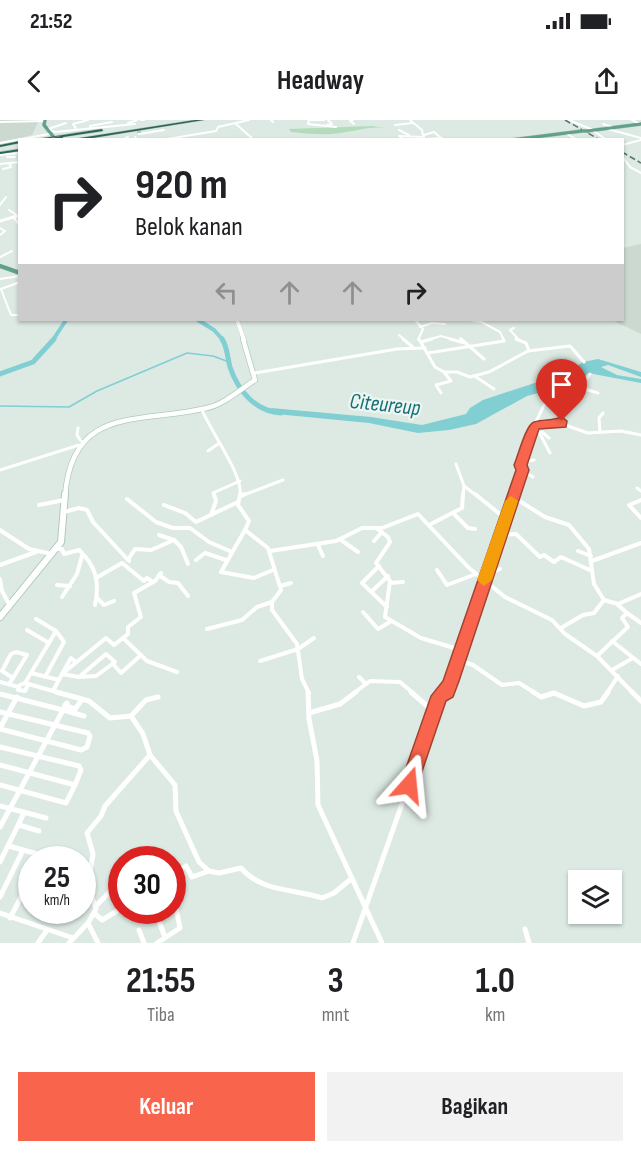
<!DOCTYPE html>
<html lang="id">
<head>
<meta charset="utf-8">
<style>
	:root { --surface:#fff; --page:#f2f2f2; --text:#202124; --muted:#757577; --accent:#f9654c }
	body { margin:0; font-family:"Sofia Sans Condensed",sans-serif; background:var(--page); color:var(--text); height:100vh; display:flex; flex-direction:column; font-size:22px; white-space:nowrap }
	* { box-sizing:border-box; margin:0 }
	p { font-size:20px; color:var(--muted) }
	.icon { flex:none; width:33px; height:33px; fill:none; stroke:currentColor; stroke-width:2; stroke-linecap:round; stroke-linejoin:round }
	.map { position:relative; height:823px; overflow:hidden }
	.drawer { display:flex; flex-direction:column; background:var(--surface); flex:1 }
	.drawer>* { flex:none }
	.guide { position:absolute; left:18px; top:18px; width:606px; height:183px; border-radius:0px; box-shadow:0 2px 4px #0004; background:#fff; color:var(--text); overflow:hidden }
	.fabs { position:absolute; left:568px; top:750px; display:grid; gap:12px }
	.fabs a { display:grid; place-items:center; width:54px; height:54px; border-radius:0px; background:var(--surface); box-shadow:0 2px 4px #0004; font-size:30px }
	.speed { position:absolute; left:18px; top:726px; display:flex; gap:12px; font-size:30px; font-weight:700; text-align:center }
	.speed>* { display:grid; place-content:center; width:78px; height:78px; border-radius:50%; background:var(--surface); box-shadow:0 2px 4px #0004; line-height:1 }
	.speed small { font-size:15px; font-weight:400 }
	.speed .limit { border:9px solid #d22; background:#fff; color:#111 }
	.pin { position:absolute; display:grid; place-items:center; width:51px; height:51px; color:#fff; margin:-62px -26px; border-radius:50% 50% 50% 0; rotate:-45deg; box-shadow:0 0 6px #0007 }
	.pin .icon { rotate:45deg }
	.me { position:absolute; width:66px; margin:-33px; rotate:18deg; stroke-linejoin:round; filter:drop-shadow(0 0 4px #0008) }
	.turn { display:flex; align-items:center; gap:21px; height:126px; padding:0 18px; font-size:27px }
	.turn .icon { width:78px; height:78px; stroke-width:2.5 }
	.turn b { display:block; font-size:42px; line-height:51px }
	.lanes { display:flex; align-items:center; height:57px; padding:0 18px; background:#0003; justify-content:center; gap:30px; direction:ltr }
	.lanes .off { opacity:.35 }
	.eta { display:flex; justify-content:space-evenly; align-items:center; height:102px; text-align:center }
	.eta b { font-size:36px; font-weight:700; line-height:42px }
	.button { display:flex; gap:12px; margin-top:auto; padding:12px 18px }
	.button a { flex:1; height:69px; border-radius:0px; background:var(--accent); color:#fff; font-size:24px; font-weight:700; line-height:69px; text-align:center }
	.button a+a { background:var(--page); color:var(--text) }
	.status { display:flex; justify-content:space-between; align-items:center; height:42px; padding:0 30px; background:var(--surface); direction:ltr }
	.status svg { height:16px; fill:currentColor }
	header { display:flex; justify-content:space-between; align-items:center; height:78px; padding:0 18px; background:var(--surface); font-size:27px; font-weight:700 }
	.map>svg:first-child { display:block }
</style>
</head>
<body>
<div class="status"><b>21:52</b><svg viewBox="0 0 49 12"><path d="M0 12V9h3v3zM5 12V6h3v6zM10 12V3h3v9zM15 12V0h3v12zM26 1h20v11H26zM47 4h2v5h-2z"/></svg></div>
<header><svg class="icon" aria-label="back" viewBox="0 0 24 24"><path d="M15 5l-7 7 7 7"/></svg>Headway<svg class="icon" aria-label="share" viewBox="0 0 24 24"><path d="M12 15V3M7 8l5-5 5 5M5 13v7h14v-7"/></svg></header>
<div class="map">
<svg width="641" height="823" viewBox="0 0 641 823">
	<rect width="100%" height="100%" fill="#ddeae3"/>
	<g fill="#cbd9d1">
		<path d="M0,0H39L32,15L0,22Z"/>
		<path d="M641,124V214L612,200H622L623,128Z"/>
	</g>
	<path fill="#b4dcbb" d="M372,6L386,8C371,6 359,10 346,12C328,16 308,14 291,12L289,9Z"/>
	<path fill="#81ced3" d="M598,239L641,252V257L608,245L601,247L617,255L641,259V263L588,253L582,259L557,268L527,276L476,304L449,310L418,313L369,303L276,294L271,288L371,297L422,305L466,294L470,288L483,280L568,252L583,242Z"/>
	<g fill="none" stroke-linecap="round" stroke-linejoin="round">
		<path stroke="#81ced3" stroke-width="1.5" d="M0,286L69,287L97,271L187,233L213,236L229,242"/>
		<g stroke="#81ced3" stroke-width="4">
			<path d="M198,200L214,210L223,220"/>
			<path d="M53,220L66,200"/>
		</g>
		<g stroke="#81ced3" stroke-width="5">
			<path d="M222,219C228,228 227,237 230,247C238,271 255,291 281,293"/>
			<path d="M0,254L33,242L54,219"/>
		</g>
		<path stroke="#b7c7bf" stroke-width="4" stroke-dasharray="4 2" stroke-linecap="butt" d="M137,11H141"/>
		<defs>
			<path id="secondary-far2" d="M237,200L244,220"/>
			<path id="secondary-far1" d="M65,376C72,284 141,304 207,288C223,285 241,269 255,260L243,219"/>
			<path id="secondary" d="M0,497L61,422L65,374"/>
			<g id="primary-far1">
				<path d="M45,0L44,5L56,20"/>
				<path d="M587,11L641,4"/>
				<path d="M511,20L582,11"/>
			</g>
			<path id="primary" d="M0,146L20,153"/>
			<g id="motorway">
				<path d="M195,0H204L80,20H67Z"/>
				<path d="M102,9L103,11L43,20H30Z"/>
				<path d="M20,21V23L0,27V25Z"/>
				<path d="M20,29V31L0,34V32Z"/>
			</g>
		</defs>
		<use href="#secondary-far2" stroke="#afcabe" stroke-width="4.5"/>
		<use href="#secondary-far1" stroke="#afcabe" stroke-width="6"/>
		<use href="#secondary" stroke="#afcabe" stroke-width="8"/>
		<use href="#primary-far1" stroke="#bcc4c1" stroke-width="4"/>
		<use href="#primary" stroke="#bcc4c1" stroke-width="4.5"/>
		<use href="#motorway" stroke="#bcc4c1" stroke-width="1"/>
		<g stroke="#fff" stroke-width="2">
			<path d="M141,0H144"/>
			<path d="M271,0L273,2"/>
			<path d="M324,0H309L308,4L336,7"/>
			<path d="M353,0L350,1L354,4"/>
			<path d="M410,0L422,10L424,20"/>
			<path d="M569,0L593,10"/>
			<path d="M632,0L640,4"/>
			<path d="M128,3L137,0"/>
			<path d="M236,4L254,20"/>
			<path d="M603,4L612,7"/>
			<path d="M327,5L332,4L328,0"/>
			<path d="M395,5L413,3"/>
			<path d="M604,8L641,18"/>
			<path d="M47,9L55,12L135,4"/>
			<path d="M48,9L66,3"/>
			<path d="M90,9V6L112,2"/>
			<path d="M77,10L73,4L88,0"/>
			<path d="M399,10L409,15"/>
			<path d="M592,10L607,20"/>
			<path d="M139,14L164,10"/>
			<path d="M424,15L434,12L441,18"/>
			<path d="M135,17L138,20"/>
			<path d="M424,19L442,18"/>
			<path d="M122,20L128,17"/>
			<path d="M161,20L216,11L218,7L249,0"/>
			<path d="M400,20L403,19L399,16L424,17"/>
			<path d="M0,23L49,14"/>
			<path d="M622,25L641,20"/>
			<path d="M0,35L20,33"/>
			<path d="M7,37H15"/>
			<path d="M0,44L20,42"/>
			<path d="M3,49L11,47L9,43"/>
			<path d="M0,85L6,77"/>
			<path d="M9,90L18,96"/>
			<path d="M14,98L20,105"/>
			<path d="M0,108L5,111L0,115"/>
			<path d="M0,137L12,131"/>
			<path d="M0,159L20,156"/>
			<path d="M1,169L11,195H20"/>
			<path d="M1,169L20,162"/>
			<path d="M415,200L423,209L418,220"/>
			<path d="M470,200L480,202"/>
			<path d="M478,200L500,212L504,220"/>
			<path d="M420,207L432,203L445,204"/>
			<path d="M514,208L510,210L519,220"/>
			<path d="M399,215L405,220"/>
			<path d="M460,218L463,220"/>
			<path d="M427,220L441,216L455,220"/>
		</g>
		<g stroke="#fff" stroke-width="3">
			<path d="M403,219L414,228"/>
			<path d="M419,219L435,247L444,252H457L470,257L489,252L528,231L570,226L584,242"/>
			<path d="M450,219L465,223"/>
			<path d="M461,219L484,239"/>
			<path d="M516,219L526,223L529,231"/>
			<path d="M421,222L432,219"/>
			<path d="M428,233L504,221L503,219"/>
			<path d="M255,253L397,229L425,228"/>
			<path d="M476,257L494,269"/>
			<path d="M578,267L598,273"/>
			<path d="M441,273L436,265L451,261L444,252"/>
			<path d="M202,290C211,312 244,356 240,376"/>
			<path d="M534,306L546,281L584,263L590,254"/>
			<path d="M78,308L77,315L81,321"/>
			<path d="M538,310L550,333"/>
			<path d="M542,312L549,318"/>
			<path d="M600,312L599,298L603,293"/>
			<path d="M208,331L218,324"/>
			<path d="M524,342L534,340"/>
			<path d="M456,344L464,366L477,376"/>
			<path d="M0,350L79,325"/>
			<path d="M522,350L533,357"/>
			<path d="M637,368L641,371"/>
			<path d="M214,376L213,373L240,361"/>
			<path d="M241,376L283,360"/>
			<path d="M463,376L464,366"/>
			<path d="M513,376L534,306L562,304L588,313L621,311L641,315"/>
		</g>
		<g stroke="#fff" stroke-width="4">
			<path d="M240,374L238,385L249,401L245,410L268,428L281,470L272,482V490L297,524L302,559L309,573"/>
			<path d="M475,374L506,399"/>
			<path d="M241,376L245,374"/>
			<path d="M513,377L545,397L569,405L589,429L594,464L604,480"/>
			<path d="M127,379L156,402L173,408H190L209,422L232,432"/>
			<path d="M641,380L629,385L641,398"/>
			<path d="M39,385L64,380"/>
			<path d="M164,385L185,393L196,402L238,382"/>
			<path d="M64,392L79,388L87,390L93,402L129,441"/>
			<path d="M454,394L468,408L475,409"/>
			<path d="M211,395L216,381L214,374"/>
			<path d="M429,405L462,388L463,374"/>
			<path d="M376,408L388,417L390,422L376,443L390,461L385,497L421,518L461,530"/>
			<path d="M0,410L29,429L52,434"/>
			<path d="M245,410L221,452L254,458L273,450"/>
			<path d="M501,415L516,414L540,437L544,435L554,442L561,437L592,451"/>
			<path d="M174,420L181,427L188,444"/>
			<path d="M341,420L358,432"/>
			<path d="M374,421L382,412"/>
			<path d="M318,425L323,436"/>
			<path d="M58,429H62L64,434L79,430C96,446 100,462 95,485"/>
			<path d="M270,431L336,421L362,408H382L418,394L469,448L505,477L552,500L565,514L597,536L633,573"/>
			<path d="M578,431L591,436"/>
			<path d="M128,440L135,429L151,430L174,420L159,415"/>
			<path d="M196,440L205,433L226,440"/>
			<path d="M592,441L641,423"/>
			<path d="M0,445L36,432"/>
			<path d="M379,446L362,463L387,487"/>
			<path d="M437,450L447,465L476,454"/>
			<path d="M487,454L500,449"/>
			<path d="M159,455L169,462L178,463L188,476"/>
			<path d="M96,458L122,443L144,461L147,458L153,462"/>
			<path d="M0,459L2,471L9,484"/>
			<path d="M390,463L403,462"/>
			<path d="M57,465L70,466"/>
			<path d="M280,466L291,463"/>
			<path d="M371,472L388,456"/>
			<path d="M62,477L77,454L82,436"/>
			<path d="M97,478L104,485L114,481"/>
			<path d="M363,492L378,509L390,502"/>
			<path d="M627,493L641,503"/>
			<path d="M36,499L56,511L64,522L45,557"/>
			<path d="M561,508L583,495L594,493L604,480L618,484L641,474"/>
			<path d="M207,509L242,500L257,487L272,482"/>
			<path d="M27,510L49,523"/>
			<path d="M123,518L147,541L177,552"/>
			<path d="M612,521L641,544"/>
			<path d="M16,532L27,535L13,558L2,551L11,534Z"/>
			<path d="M106,534L115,542L96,556L79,557Z"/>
			<path d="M597,536L628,507L622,498L627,493L618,485"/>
			<path d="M458,540L473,545L502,565L519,563L535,573"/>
			<path d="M260,541L298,529L314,518"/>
			<path d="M76,542L71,538L62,554L79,557"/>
			<path d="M113,544L121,553L140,536"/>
			<path d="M612,550L633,538"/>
			<path d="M31,553L59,560"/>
			<path d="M359,557L366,564"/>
			<path d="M0,562L19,567"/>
			<path d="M25,563L56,511"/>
			<path d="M9,564L13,558"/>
			<path d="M28,565L25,571L18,570L20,565L25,563L53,571L62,554L106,518L114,525L128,514V507L141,497L134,473L155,461L161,453"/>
			<path d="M53,571L61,573"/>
			<path d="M354,573L370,561L400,562L413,573"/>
			<path d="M445,573L451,562L514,374"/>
			<path d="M607,573L618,556"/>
		</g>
		<g stroke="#fff" stroke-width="5">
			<path d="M56,572L89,581L110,598L131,596L143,614L150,635L175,665L176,691L199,742L209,751L219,753L241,748C263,773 293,768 322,778L334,773L351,759"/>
			<path d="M308,572L309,599L317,641L318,685L382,823"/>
			<path d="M411,572L434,592"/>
			<path d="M533,572L541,577L554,573L584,586L601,582L608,572"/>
			<path d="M632,572L641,581"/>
			<path d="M0,574L63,590L0,707"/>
			<path d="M67,583L63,590L84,596"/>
			<path d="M65,585L75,589L81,581"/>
			<path d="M0,592L88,613L90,616L87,627L81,630L0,609"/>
			<path d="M309,593L340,584L356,572"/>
			<path d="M131,596L146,580L158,577"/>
			<path d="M0,608L17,577"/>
			<path d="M0,627L79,646L81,650L75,665"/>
			<path d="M0,645L75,665L66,683L0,665"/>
			<path d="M0,686L46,698"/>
			<path d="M19,705L39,711"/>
			<path d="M9,726L41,735L39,740"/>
			<path d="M41,735L56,740"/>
			<path d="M0,742L24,693"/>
			<path d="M172,755L186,746L192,757L209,751"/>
			<path d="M0,777L23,730"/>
			<path d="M21,777L32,780"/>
			<path d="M96,786L122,759"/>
			<path d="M68,790H71"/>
			<path d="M0,793L73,818"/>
			<path d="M94,793L102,800L122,788"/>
			<path d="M156,794L165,817"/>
			<path d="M10,798L32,756"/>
			<path d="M88,803L98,823"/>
			<path d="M525,809L529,823"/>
			<path d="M139,810L144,823"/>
			<path d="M38,823L47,810"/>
			<path d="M69,823L88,803L96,789L88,765L93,734L87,713L101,696L105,686L150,635"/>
			<path d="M157,823L180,808L176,788"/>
			<path d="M353,823L440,576L447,572"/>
		</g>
		<g stroke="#fff" stroke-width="2">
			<path d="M0,2L44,1"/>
			<path d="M566,13L577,20"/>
			<path d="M622,36L630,47L641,53"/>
			<path d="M12,98L20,95"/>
		</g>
		<path stroke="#fff" stroke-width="3" d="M0,101L17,96"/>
		<use href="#secondary-far2" stroke="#fff" stroke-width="4"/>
		<use href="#secondary-far1" stroke="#fff" stroke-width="4.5"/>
		<use href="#secondary" stroke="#fff" stroke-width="6"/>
		<use href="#primary-far1" stroke="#5fa28a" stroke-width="3"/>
		<use href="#primary" stroke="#5fa28a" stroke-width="4"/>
		<use href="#motorway" fill="#296754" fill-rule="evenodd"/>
		<g stroke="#58766b" stroke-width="1.5" stroke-dasharray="6 3" stroke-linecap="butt">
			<path d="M565,0L600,20"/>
			<path d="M622,32L641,43"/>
		</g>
		<defs>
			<path id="primary-bridge" d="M582,11H587"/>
			<path id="motorway-bridge" d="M52,20L61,18"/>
		</defs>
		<use href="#primary-bridge" stroke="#bcc4c1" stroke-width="4" stroke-linecap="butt"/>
		<use href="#motorway-bridge" stroke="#bcc4c1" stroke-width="4.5" stroke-linecap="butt"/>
		<use href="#primary-bridge" stroke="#5fa28a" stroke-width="3"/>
		<use href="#motorway-bridge" stroke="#296754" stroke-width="4"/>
	</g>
	<path fill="#f9654c" stroke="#a24231" stroke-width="1.5" d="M562,297L567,301L566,307L539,309L527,345L529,350L459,561L453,577L446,581L415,672L409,674L402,672L400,665L431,576L443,561L516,350L514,345C518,336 526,304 534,302C544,299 552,301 562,297Z"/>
	<path fill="#f59e0b" d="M511,376L518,381L492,460L484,466L477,460L505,381Z"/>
	<g text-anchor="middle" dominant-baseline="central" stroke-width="4.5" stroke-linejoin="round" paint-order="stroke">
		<g font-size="22" font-style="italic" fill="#167077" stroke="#edf6f1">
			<text transform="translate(385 285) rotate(6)">Citeureup</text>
		</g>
	</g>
</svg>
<div class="fabs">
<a><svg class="icon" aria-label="layers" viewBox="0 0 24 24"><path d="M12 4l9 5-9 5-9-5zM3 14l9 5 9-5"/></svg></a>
</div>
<div class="speed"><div>25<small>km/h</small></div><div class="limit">30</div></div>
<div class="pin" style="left:562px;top:301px;background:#d93025"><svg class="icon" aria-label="arrive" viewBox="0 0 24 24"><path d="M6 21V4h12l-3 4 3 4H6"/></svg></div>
<svg class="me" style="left:409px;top:665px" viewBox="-20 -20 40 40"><path d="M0-17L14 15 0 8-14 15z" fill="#f9654c" stroke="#fff" stroke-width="4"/></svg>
<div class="guide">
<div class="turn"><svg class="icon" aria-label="right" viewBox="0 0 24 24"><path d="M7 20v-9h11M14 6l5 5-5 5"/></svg><div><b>920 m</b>Belok kanan</div></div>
<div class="lanes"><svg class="icon off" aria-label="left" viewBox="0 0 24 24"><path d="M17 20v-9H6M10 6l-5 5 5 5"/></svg><svg class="icon off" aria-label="ahead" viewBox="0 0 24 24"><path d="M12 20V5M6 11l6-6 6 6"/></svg><svg class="icon off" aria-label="ahead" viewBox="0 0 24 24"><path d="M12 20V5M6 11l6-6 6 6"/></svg><svg class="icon" aria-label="right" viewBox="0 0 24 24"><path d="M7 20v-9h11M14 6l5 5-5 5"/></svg></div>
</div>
</div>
<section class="drawer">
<div class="eta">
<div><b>21:55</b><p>Tiba</p></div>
<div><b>3</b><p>mnt</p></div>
<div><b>1.0</b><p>km</p></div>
</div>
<div class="button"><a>Keluar</a><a>Bagikan</a></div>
</section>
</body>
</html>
